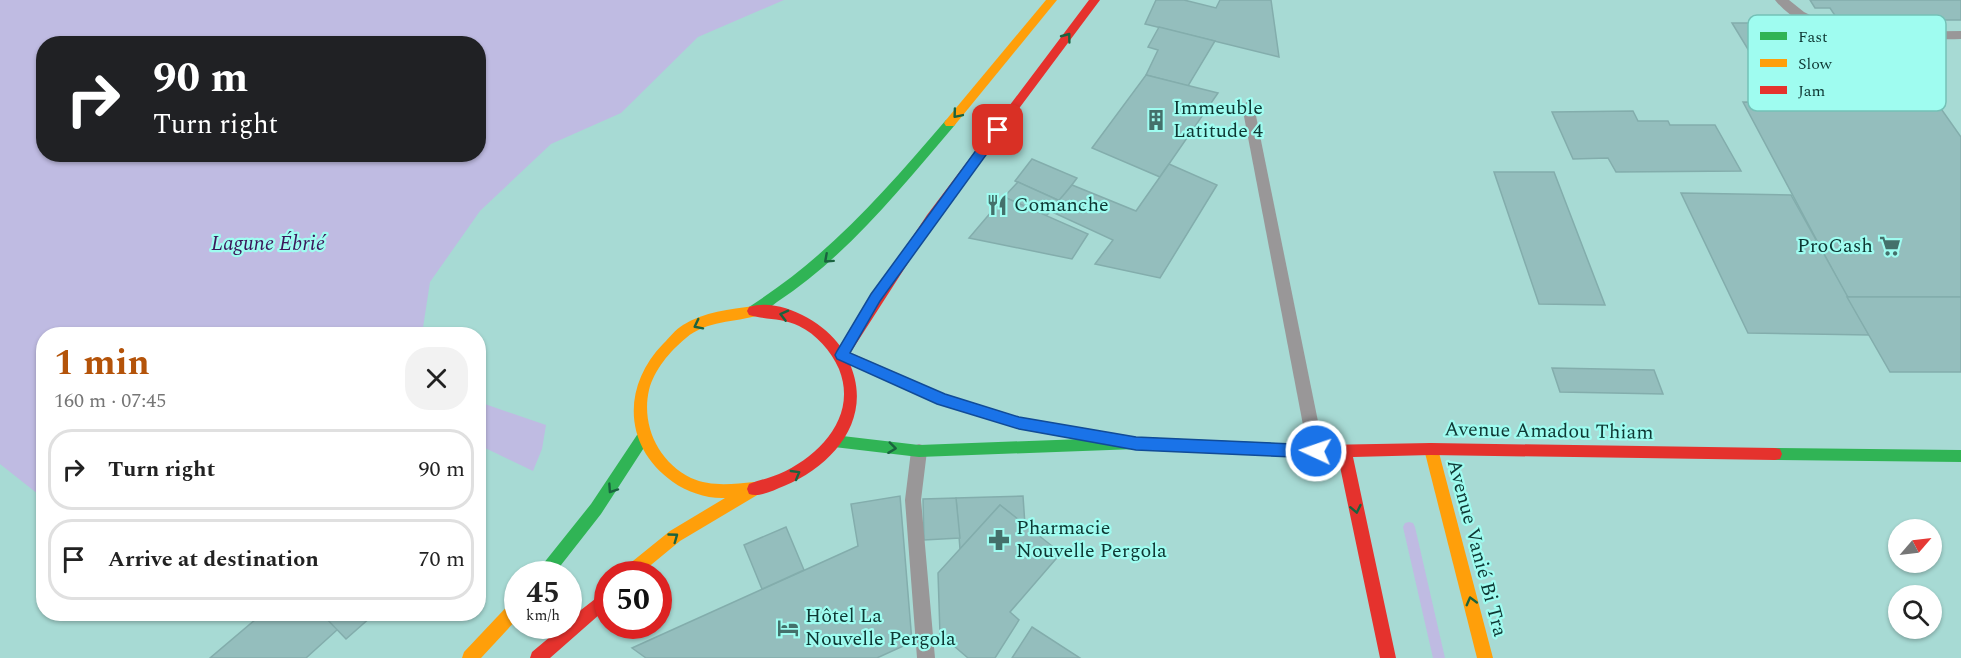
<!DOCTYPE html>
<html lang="en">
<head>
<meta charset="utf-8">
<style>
	:root { --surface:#fff; --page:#f2f2f2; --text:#222; --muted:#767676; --line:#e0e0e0; --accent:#b45309 }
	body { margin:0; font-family:Spectral,serif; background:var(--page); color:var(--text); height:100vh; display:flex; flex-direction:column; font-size:22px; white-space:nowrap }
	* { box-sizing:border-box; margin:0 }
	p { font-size:20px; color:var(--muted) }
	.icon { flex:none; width:33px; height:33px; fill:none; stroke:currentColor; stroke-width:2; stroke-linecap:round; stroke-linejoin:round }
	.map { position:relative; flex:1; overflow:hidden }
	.panel { position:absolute; left:36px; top:327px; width:450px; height:294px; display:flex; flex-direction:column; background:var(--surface); border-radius:24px; box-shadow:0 2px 4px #0004 }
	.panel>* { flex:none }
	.guide { position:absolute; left:36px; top:36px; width:450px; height:126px; border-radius:24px; box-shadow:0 2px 4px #0004; background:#202124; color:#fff; overflow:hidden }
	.needle { width:39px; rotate:62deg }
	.fabs { position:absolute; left:1888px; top:519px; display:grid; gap:12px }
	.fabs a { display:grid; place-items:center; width:54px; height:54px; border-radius:50%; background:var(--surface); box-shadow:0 2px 4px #0004; font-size:30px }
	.speed { position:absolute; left:504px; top:561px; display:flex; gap:12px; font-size:30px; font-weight:700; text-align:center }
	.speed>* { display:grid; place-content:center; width:78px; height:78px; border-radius:50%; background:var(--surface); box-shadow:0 2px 4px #0004; line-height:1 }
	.speed small { font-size:15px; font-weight:400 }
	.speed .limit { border:9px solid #d22; background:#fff; color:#111 }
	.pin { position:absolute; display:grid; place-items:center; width:51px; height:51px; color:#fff; margin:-26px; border-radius:12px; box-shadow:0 3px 9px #0006 }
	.me { position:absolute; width:66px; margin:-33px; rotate:273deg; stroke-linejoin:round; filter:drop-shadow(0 0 4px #0008) }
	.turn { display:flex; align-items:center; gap:21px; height:126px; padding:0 18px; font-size:27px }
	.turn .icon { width:78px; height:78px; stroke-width:2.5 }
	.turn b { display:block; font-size:42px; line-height:51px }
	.round { display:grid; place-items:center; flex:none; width:63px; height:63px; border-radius:24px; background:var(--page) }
	.summary { display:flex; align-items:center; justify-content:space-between; height:102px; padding:0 18px }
	h1 { font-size:36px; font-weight:700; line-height:45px; color:var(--accent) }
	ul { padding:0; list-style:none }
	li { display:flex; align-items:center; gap:18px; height:81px; margin:0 12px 9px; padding:0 6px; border:3px solid var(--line); border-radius:24px }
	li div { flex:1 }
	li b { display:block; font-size:22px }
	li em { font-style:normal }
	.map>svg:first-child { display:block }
</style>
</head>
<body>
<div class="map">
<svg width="1961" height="658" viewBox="0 0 1961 658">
	<rect width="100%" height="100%" fill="#a7dad4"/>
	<g fill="#bfbbe2" fill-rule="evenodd">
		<path d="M0,0H784L698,37L621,113L551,144L480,211L430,282L422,334H44L43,498L0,464ZM44,44H478V154H44Z"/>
		<path d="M479,402L546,425L542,449L533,471L479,445Z"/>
	</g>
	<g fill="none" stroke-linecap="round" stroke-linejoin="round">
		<path fill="#bfbbe2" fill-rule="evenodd" d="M1409,522L1413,523L1415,527L1445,658H1433L1403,527L1405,523Z"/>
	</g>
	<g fill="#94bebd" stroke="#83adac" stroke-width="1.5">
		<path d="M1156,0H1184L1216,8L1220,0H1271L1279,57L1145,24Z"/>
		<path d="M1810,0H1961V20H1838L1830,8H1815Z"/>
		<path d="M1732,23H1763L1812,103L1780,102Z"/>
		<path d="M1159,27L1215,41L1188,86L1146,75L1158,50L1148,47Z"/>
		<path d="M1146,75L1218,93L1160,177L1092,148Z"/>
		<path d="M1743,102L1937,103L1961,137V297H1847Z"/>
		<path d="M1633,111L1638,121H1668L1670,125H1715L1741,171L1616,172L1608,158L1573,159L1552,112Z"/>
		<path d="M1032,159L1077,178L1060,201L1015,181Z"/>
		<path d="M1169,164L1217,185L1160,278L1095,264L1113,240L1050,211L1072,185L1136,211Z"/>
		<path d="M1494,172H1554L1605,305L1539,304Z"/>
		<path d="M1018,182L1060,201L1046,216L1004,197Z"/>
		<path d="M1681,193L1791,195L1869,335L1748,333Z"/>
		<path d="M1004,197L1088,234L1072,259L969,238Z"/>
		<path d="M1847,297H1961V372H1890Z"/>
		<path d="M1552,368L1654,370L1663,394L1560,392Z"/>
		<path d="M900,496L912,642L877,658H646L632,648L858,546L851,504Z"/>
		<path d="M1023,496L1025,525L1000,505L960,549L956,498Z"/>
		<path d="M956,498L960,538L924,540L923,499Z"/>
		<path d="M1000,505L1061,553L1010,612L1019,620L995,658H968L940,634L938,573Z"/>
		<path d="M786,527L804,570L762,589L744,545Z"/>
		<path d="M262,614H322L338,629L306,658H210Z"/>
		<path d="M322,614H369L372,616L346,639Z"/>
		<path d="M1032,627L1080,658H1012Z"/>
	</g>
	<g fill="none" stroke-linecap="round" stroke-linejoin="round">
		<g fill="#999798" fill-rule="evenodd">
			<path d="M1775,0H1789L1804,12L1824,22L1843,28L1890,32L1961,31V39C1904,40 1815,50 1775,0Z"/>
			<path d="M1248,101L1254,106L1324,451L1322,456L1316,458L1310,456L1308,451L1242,106Z"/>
			<path d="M919,444L925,446L927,451L921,500L935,658H917L905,500L911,451L913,446Z"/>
		</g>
		<g fill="#30b455" fill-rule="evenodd">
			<path d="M950,119L954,120L956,123L954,126C900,189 847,256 777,302C769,308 759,318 749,315L747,311L749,307C831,254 883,193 946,120Z"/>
			<path d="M642,433L647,435L649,439L647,443L601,514L554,574H537L539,569L591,504L637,435Z"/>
			<path d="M834,435L919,445L1136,437L1322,445L1327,446L1329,451L1327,456L1322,457L1136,449L919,457L834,447L829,445L827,441L829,437Z"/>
			<path d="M1775,448L1961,450V462L1775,460L1770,459L1768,454L1770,449Z"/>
		</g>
		<g fill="#ff9f0a" fill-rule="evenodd">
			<path d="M1046,0H1057L954,126H946L944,123L946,120Z"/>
			<path d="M754,306L759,307L761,311L759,315C734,323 707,320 686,338C670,351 654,370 649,390C641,425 658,462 691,478C711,487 733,484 754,482L759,484L761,489L759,494L680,541L640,574H621L623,569L670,531L725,498C708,499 687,492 673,482C623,447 622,386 663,344C670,337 675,330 683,325C704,312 730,309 754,306Z"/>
			<path d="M842,349L945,394L1019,417L1069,426L1074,428L1076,432L1074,436L1069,438L1019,429L942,405L837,359L835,355L837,351Z"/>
			<path d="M1431,443L1436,444L1438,449L1493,658H1477L1424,449L1426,444Z"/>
			<path d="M518,599V618L481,658H462L464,652L512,601Z"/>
		</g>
		<g fill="#e5322d" fill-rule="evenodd">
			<path d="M1089,0H1100L935,221L847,358C876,414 837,464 784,486C774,490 759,498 749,494L747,489L749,484C759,480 770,478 779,474C820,456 858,416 839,369C831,351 816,334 799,326C783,318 766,320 749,315L747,311L749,307C779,297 824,322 840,346L927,215Z"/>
			<path d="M1431,443L1775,448L1780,449L1782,454L1780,459L1775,460L1431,455L1353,457L1396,658H1380L1338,457L1317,456L1315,451L1317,446L1322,445Z"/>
			<path d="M608,589V607L550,658H530L532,652L563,626H568V620Z"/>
		</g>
	</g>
	<defs><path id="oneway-chevron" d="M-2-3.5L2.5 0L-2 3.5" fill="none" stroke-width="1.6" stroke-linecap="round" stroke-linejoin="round" transform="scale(1.5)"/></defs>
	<g stroke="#1a633f">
		<use href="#oneway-chevron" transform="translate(1067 37) rotate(-53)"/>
		<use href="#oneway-chevron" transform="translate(957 114) rotate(130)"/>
		<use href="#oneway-chevron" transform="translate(828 259) rotate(138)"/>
		<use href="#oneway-chevron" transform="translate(784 315) rotate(-166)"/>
		<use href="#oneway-chevron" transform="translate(698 325) rotate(153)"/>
		<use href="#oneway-chevron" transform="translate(892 448) rotate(7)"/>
		<use href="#oneway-chevron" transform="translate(796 474) rotate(-30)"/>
		<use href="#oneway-chevron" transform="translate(612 489) rotate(124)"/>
		<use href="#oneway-chevron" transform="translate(1356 509) rotate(78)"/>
		<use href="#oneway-chevron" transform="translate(674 537) rotate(-36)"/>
		<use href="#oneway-chevron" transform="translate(1471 601) rotate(-105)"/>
	</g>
	<path fill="#1a73e8" stroke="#114b97" stroke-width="1.5" d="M998,125L1003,130L1002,133L880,301L850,353L945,394L1019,417L1136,437L1316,445L1321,447L1324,451L1321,456L1316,458L1136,450L1019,429L937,404L837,359L835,355L837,351L871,294L993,127Z"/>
	<defs>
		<symbol id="building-bare" viewBox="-9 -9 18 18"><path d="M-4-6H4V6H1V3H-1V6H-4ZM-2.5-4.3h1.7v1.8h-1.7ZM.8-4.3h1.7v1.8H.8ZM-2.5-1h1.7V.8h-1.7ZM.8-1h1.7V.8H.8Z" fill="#44706b" stroke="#9ffcf0" stroke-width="2.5" paint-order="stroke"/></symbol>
		<symbol id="restaurant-bare" viewBox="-9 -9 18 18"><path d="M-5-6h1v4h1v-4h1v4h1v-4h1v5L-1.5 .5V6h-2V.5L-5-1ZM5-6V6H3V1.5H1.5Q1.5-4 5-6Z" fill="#44706b" stroke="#9ffcf0" stroke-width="2.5" paint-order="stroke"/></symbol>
		<symbol id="supermarket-bare" viewBox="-9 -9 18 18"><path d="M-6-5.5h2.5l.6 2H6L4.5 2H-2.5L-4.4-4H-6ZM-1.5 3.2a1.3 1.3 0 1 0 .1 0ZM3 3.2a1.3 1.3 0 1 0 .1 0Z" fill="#44706b" stroke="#9ffcf0" stroke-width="2.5" paint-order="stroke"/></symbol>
		<symbol id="pharmacy-bare" viewBox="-9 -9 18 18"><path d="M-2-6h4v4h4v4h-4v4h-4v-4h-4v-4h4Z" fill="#44706b" stroke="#9ffcf0" stroke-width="2.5" paint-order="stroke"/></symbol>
		<symbol id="hotel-bare" viewBox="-9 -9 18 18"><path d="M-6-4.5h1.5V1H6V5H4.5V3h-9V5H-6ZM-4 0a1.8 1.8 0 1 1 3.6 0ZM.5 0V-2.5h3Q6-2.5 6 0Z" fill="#44706b" stroke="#9ffcf0" stroke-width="2.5" paint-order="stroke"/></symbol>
	</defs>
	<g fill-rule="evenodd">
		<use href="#building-bare" x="1141" y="105" width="30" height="30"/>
		<use href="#restaurant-bare" x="982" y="190" width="30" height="30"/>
		<use href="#supermarket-bare" x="1875" y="231" width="30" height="30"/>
		<use href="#pharmacy-bare" x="984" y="525" width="30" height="30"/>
		<use href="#hotel-bare" x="773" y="613" width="30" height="30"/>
	</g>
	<g text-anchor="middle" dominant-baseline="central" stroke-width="4.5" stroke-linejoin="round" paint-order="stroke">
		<g font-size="20" fill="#0e3733" stroke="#9ffcf0" text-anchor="start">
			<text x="1173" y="108">Immeuble<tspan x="1173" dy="23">Latitude 4</tspan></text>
			<text x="1014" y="205">Comanche</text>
			<text x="1873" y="246" text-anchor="end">ProCash</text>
			<text x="1016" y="528">Pharmacie<tspan x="1016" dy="23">Nouvelle Pergola</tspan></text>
			<text x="805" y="616">Hôtel La<tspan x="805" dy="23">Nouvelle Pergola</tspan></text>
		</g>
		<g font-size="20" fill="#0e3733" stroke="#9ffcf0">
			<text transform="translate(1549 431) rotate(1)">Avenue Amadou Thiam</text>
			<text transform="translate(1477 548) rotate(75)">Avenue Vanié Bi Tra</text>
		</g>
		<g font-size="21" font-style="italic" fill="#3b1659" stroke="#9ffcf0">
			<text x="268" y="244">Lagune Ébrié</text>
		</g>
	</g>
	<rect x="1748" y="15" width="198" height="96" rx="9" fill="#9ffcf0" stroke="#74c1b7" stroke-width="1.5"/>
	<rect x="1760" y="32" width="27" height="8" fill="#30b455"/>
	<rect x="1760" y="59" width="27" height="8" fill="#ff9f0a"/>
	<rect x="1760" y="86" width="27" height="8" fill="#e5322d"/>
	<g font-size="16" fill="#0e3733">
		<text x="1798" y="42">Fast</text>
		<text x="1798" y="69">Slow</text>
		<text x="1798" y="96">Jam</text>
	</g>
</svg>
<div class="fabs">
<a><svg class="needle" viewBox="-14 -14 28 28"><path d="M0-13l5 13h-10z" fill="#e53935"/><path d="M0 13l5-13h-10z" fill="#767676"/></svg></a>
<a><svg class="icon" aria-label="search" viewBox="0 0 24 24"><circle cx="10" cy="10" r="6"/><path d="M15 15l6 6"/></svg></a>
</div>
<div class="speed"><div>45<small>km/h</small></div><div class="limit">50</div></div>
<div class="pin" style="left:998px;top:130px;background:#d93025"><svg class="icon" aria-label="arrive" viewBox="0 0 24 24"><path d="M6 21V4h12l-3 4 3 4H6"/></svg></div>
<svg class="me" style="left:1316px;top:451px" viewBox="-20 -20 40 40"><circle r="17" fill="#1a73e8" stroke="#fff" stroke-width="3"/><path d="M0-11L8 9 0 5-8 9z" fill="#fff"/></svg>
<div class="guide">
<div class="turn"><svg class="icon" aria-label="right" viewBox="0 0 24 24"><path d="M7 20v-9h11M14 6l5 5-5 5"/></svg><div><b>90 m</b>Turn right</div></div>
</div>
<section class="panel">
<div class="summary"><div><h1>1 min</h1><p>160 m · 07:45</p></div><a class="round"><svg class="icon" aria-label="close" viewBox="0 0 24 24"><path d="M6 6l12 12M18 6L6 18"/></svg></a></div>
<ul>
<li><svg class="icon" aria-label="right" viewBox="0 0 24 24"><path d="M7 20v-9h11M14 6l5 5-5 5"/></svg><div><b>Turn right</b></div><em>90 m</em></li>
<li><svg class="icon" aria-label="arrive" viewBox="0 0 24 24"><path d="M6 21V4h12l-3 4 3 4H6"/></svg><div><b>Arrive at destination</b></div><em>70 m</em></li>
</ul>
</section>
</div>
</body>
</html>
